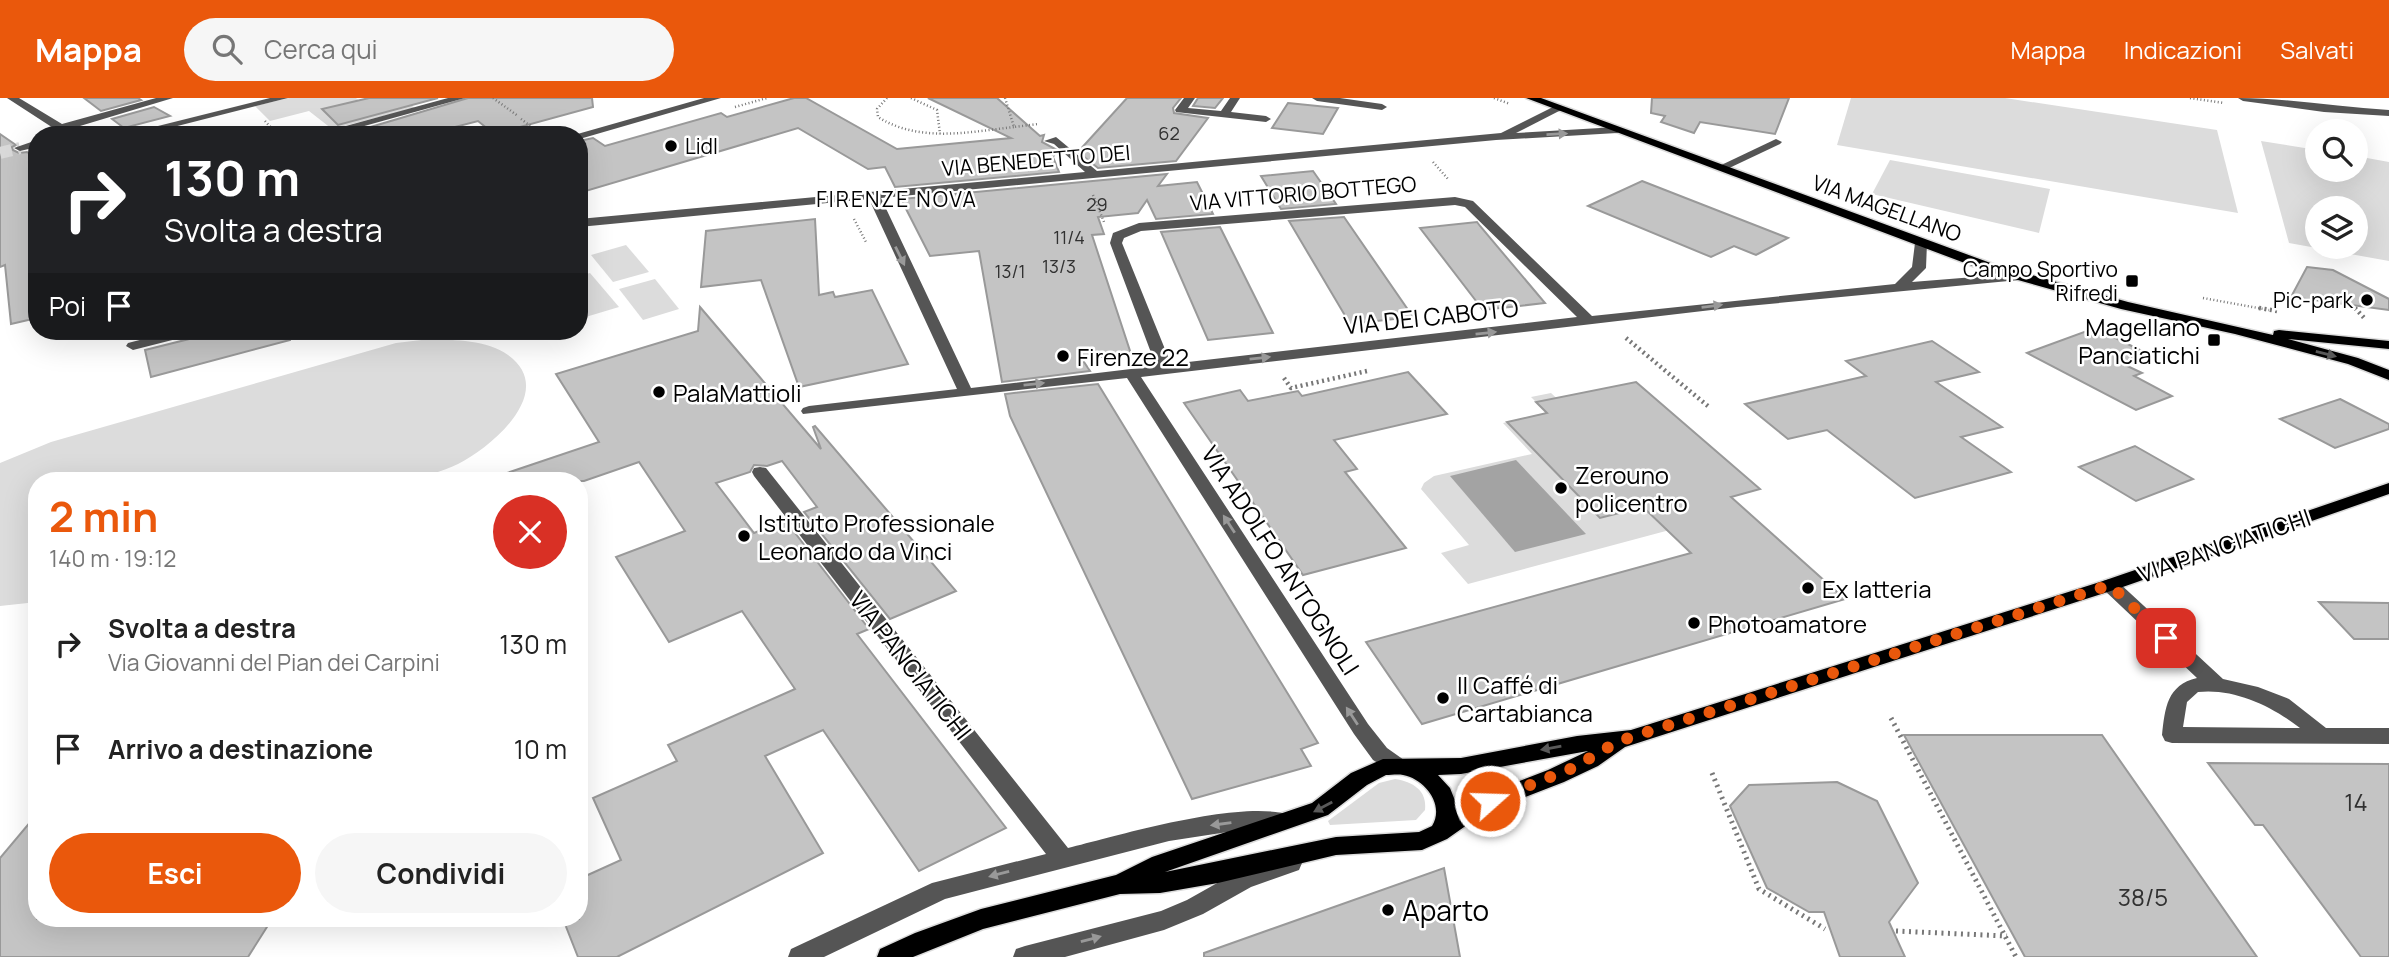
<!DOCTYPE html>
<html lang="it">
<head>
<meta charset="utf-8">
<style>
	:root { --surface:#fff; --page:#f6f6f6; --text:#222; --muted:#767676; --accent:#ea580c }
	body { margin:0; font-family:Manrope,sans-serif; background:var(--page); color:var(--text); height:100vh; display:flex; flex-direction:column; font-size:26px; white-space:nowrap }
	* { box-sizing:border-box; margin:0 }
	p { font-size:23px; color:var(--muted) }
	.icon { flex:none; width:38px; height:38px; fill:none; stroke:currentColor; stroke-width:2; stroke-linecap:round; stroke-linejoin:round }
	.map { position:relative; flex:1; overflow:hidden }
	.details { position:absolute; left:28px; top:374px; width:560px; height:455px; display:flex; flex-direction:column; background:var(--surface); border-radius:28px; box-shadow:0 7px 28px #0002 }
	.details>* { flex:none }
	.guide { position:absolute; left:28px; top:28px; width:560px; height:214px; border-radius:28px; box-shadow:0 7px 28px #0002; background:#202124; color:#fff; overflow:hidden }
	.fabs { position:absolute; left:2305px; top:21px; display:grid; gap:14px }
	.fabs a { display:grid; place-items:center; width:63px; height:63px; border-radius:50%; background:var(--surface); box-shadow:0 7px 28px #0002; font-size:35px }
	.pin { position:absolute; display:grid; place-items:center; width:60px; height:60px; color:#fff; margin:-30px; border-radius:14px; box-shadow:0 4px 10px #0006 }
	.me { position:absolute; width:77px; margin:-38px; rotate:70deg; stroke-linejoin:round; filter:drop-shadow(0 0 5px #0008) }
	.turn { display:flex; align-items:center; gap:24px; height:147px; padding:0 21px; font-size:32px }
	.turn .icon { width:91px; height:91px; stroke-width:2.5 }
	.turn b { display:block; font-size:49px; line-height:60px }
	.then { display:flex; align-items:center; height:66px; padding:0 21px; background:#0003; gap:14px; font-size:26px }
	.round { display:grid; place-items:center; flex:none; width:74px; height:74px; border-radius:37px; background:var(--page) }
	.summary { display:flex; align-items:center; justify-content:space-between; height:119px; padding:0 21px }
	h1 { font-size:42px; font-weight:700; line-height:52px; color:var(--accent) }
	.action { display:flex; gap:14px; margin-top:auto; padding:14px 21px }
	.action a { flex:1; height:80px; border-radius:42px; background:var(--accent); color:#fff; font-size:28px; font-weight:700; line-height:80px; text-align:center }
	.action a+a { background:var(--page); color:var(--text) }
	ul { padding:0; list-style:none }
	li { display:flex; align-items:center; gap:21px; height:105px; padding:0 21px }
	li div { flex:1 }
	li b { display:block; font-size:26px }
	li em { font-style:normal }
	header { display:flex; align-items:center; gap:42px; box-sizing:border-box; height:98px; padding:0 35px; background:var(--accent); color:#fff }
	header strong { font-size:33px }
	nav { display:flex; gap:38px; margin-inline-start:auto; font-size:24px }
	.search { width:490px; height:63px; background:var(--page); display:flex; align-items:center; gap:18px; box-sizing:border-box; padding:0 24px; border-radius:38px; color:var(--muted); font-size:26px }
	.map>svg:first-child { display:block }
</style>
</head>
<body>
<header>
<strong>Mappa</strong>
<div class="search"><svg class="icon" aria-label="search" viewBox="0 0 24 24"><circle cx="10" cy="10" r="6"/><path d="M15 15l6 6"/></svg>Cerca qui</div>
<nav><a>Mappa</a><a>Indicazioni</a><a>Salvati</a></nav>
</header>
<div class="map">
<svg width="2389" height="859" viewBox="0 0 2389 859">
	<rect width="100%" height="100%" fill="#fff"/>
	<g fill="#dcdcdc" fill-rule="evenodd">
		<path d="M289,0H356L365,8L400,0L415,10L332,31L309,13L270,23L255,8Z"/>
		<path d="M1851,0H2005L2217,32L2238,115L1837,47Z"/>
		<path d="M2261,43L2317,52V72H2356V58L2389,64V163L2289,145ZM2317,110H2356V149H2317Z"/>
		<path d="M1890,62L2050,91L2039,135L1872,96Z"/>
		<path d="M626,147L649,174L613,184L591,157Z"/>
		<path d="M590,175L619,209L579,221V178Z"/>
		<path d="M655,181L679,211L643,222L619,191Z"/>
		<path d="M430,241C455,242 487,242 508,257C558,293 492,349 458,366C442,374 424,378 407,383H37V504L0,508V365L51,344L396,245Z"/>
		<path d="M1551,295L1692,426L1468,486L1441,455L1469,447L1421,391L1424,385L1434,378L1532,356L1503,325L1547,315L1531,299Z"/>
		<path d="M1395,681C1413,684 1427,692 1425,712L1416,722L1330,727L1328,723L1379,685Z"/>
	</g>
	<path fill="#a3a3a3" d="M1516,362L1586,436L1515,454L1450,378Z"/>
	<g fill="#c4c4c4" stroke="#999" stroke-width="2">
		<path d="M84,0H138L141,2L101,13Z"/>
		<path d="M369,0H438L338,27L322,11Z"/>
		<path d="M468,0H592L593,9L494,36L478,23L424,37L347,36Z"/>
		<path d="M794,0H806L897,51L1011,40L928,0H997L1040,38L1044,37L1042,44L1057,52L1053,59L1059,74L895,89L885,69L868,71L798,30L579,95V43L593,40L605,48L721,15L727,19Z"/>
		<path d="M1127,0H1181L1173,10L1174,15L1208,20L1176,63L1098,70L1078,54Z"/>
		<path d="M1198,0H1223L1215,10L1193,8Z"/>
		<path d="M1652,0H1789L1775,36L1700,24L1694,35L1661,24L1665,18L1651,15Z"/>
		<path d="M1288,5L1338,10L1323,36L1272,30Z"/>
		<path d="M154,9L170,18L124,30L112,21Z"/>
		<path d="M0,36L16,47L12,49L13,52L19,55L27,54L37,61V220L11,226L5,167L0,169Z"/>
		<path d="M1313,73L1336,106L1281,111L1261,78Z"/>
		<path d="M1167,76L1158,88L1197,84L1213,116L1156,121L1147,102L1138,115L1098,119L1104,136L1092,137L1131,256L1082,261L1090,273L1002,284L979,153L930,158L901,101Z"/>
		<path d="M1642,83L1788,140L1756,157L1734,148L1711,159L1588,108Z"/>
		<path d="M1344,119L1413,219L1350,226L1289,123Z"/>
		<path d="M815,121L819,197L833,194L835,199L872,192L908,266L799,289L761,182L701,189L706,133Z"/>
		<path d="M1477,124L1480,128L1545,205L1483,212L1420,130Z"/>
		<path d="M1220,129L1273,235L1208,242L1161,134Z"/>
		<path d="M2307,169L2333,172L2389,201V212L2291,199Z"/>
		<path d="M700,209L821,351L813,329L815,328L956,493L890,521L804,414L817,409L782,363L767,368L754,367L750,374L716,385L754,435L785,422L869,531L857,536L1006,730L919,773L823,632L765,658L823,755L617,859H578L563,821H579V781L621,762L593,700L677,663L668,647L795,591L742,513L669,544L616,459L685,433L639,364L584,383H498V378L599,344L556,276L698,233Z"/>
		<path d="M2095,230L2146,255L2121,265L2142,275L2134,278L2172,298L2136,312L2027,255Z"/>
		<path d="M201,233H289L290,242L151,279L145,252L197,239Z"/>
		<path d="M1932,243L1979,274L1936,284L2002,329L1961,339L2011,374L1915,400L1827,332L1788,341L1745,306L1866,278L1846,263Z"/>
		<path d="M1408,274L1447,316L1334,342L1357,371L1345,374L1406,450L1303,477L1184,305L1240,292L1248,303L1298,293L1302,298Z"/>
		<path d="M1636,284L1760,391L1731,399L1845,501L1422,626L1366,544L1691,455L1643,409L1600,420L1507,324L1547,315L1536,304Z"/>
		<path d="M1098,286L1318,645L1301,651L1311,668L1192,701L1010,318L1005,296Z"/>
		<path d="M2340,301L2389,326V331L2335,350L2280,321Z"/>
		<path d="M2135,348L2193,381L2136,403L2079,369Z"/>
		<path d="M2319,504L2389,505V541H2354Z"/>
		<path d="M1904,637H2102L2257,859H2025Z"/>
		<path d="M2208,665L2389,666V859H2361L2263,727H2255Z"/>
		<path d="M1837,684L1877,703L1918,785L1889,824L1905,859H1840L1824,814H1809L1767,790L1730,708L1749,687Z"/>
		<path d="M37,716V821H272L248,859H0V760Z"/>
		<path d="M1444,770L1460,859H1204V855Z"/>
	</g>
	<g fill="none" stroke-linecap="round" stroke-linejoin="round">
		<path stroke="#d9d9d9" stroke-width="12" stroke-dasharray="12 6" stroke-linecap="butt" d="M0,55L20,50"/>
		<defs>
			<g id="major">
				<path d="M1526,0H1541L1996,167L2128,204L2273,237L2274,233L2279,232L2389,243V251L2288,241L2358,260L2389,272V282L2348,266L2235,236L2121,211L1986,173Z"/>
				<path d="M2389,385V396L2117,491L1625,649L1598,668L1564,684L1484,715L1447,741L1422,752L1336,757L1218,785L1160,795L1120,796L983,831L913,859H877L880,851L915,835L981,811L1116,777L1152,759L1312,705L1351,675L1383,661L1461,660L1577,638L1631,632L2103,483ZM1588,653L1548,672L1468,703L1458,710L1450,690L1438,677L1461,676ZM1386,677C1391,677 1398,676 1403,677C1425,681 1445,707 1432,728L1419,734L1336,739L1165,774L1328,717L1367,687Z"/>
			</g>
		</defs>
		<use href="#major" stroke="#dbdbdb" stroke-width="3"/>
		<g stroke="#777" stroke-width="2.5" stroke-dasharray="1 2.5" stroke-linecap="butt">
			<path d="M493,0L518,18"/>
			<path d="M887,0L877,11L878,19C919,45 969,34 1014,29"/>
			<path d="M911,0L937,12L940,36"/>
			<path d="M1005,0L1014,29L1038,26"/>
			<path d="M1494,0L1510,6"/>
			<path d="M2190,0L2224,5"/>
			<path d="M735,9L767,0"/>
			<path d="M521,21L540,35"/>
			<path d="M265,23L274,33"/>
			<path d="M534,37L560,30"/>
			<path d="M1433,64L1448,81"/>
			<path d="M1093,97L1104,124"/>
			<path d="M854,121L866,144"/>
			<path d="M2203,200L2269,212"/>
			<path d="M2353,208L2356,212"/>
		</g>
		<g stroke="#777" stroke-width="4.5" stroke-dasharray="2 3.5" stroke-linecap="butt">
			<path d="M2259,210L2277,213"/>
			<path d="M2355,210L2366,222"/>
			<path d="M1626,240L1709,309"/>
			<path d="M1284,280L1291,290L1367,273"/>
		</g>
		<g stroke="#777" stroke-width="5" stroke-dasharray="2 4.5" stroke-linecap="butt">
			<path d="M1891,620L2016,859"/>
			<path d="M1712,675L1759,791L1825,831"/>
			<path d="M1896,833L2007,838"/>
		</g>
		<g fill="#555" fill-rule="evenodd">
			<path d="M7,0H19L62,26L156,0H173L70,31L73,37H64Z"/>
			<path d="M270,0H288L142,37H122Z"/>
			<path d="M448,0H465L332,37H313Z"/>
			<path d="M704,0H721L583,40L579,41V37H574Z"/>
			<path d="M1184,0H1195L1188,10L1221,13L1230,0H1240L1231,14L1266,18L1271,21L1266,24L1176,14L1175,12Z"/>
			<path d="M1312,0H1340L1382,6L1387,9L1382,12L1317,3Z"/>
			<path d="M2238,0C2288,0 2339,9 2389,12V18L2324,14L2243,3Z"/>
			<path d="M1557,7L1561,8V12L1516,35L1617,29L1623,32L1617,35L1496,42L881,100L971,290L1156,268L1110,145L1113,135L1139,125L1455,99L1473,103L1592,218L1895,186L1912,169L1915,145L1921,141L1927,145L1926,170L1912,184L2024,175V181L2019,182L1737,209L1141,279L1368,626L1387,650L1404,662L1407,668L1404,674L1396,676L1373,662L1354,636L1127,280L803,316L801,313L803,310L809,308L957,291L869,101L579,129V121L1085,74L1054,46L1044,43L1056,39L1097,73L1501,35ZM1455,107L1465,109L1577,219L1171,266L1122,145L1124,140L1141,133Z"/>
			<path d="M1776,41L1782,44L1780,46L1725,72L1715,70Z"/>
			<path d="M37,42V49L20,53L14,50Z"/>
			<path d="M175,233H198L196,236L133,252L126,248L128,245Z"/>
			<path d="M760,369L766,370L1068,750C1120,737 1241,701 1290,717L1293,723L1290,729L1282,732L1247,731L1169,743L945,801L824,859H788L791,851L932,785L1046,756L754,378L752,374L754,370Z"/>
			<path d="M2110,481L2117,483L2223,581L2258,589L2289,601L2326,630H2389V646L2172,645L2165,643L2162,637C2165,610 2167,587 2197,580L2103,491L2101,487L2103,483ZM2198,594C2234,590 2272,608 2300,630L2183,629L2187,604Z"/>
			<path d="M1291,756L1299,758L1302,765L1299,772L1251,789L1203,816L1164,832L1065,859H1013L1016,851L1025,848L1161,813L1187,802L1235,775Z"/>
		</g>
		<use href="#major" fill="#000" fill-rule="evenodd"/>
	</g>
	<defs><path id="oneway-solid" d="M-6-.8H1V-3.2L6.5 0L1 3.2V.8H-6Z" transform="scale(1.75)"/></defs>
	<g fill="#999">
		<use href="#oneway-solid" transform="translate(1557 36) rotate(-3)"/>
		<use href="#oneway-solid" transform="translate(900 158) rotate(64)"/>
		<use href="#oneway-solid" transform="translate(1712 208) rotate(-7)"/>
		<use href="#oneway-solid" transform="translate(1486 235) rotate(-6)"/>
		<use href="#oneway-solid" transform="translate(1260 260) rotate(-6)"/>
		<use href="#oneway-solid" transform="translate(1034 286) rotate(-6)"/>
		<use href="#oneway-solid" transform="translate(1229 426) rotate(-123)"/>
		<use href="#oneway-solid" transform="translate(1352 618) rotate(-123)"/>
		<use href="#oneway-solid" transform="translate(1221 726) rotate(172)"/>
		<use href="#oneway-solid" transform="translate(999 776) rotate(165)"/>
		<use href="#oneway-solid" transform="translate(1091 841) rotate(-15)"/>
	</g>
	<g fill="#595959">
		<use href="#oneway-solid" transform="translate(2326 256) rotate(14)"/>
		<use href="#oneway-solid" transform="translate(1551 650) rotate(170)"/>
		<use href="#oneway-solid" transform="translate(1323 709) rotate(152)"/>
	</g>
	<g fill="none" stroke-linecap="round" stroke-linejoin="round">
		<path stroke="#ea580c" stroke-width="12" stroke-dasharray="0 21.6" d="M1490,703L1573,670L1619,643L2110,487L2166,540"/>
	</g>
	<g fill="#000" stroke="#fff" stroke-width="2.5">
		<circle cx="671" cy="48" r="7"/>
		<rect x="2125" y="176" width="14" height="14" rx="3.5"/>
		<circle cx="2367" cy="202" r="7"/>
		<rect x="2207" y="235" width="14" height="14" rx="3.5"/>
		<circle cx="1063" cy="258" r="7"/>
		<circle cx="659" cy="294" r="7"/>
		<circle cx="1561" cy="390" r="7"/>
		<circle cx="744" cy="438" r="7"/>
		<circle cx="1808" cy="490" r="7"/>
		<circle cx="1694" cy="525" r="7"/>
		<circle cx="1443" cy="600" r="7"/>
		<circle cx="1388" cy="812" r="7"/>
	</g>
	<g text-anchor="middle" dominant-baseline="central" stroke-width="5" stroke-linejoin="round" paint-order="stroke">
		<g font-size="18" fill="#313131">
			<text x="1169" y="35">62</text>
			<text x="1097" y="106">29</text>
			<text x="1069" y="139">11/4</text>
			<text x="1059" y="168">13/3</text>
			<text x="1010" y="173">13/1</text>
		</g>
		<g font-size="21" fill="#000" stroke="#fff" text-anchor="end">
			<text x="685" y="48" text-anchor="start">Lidl</text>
			<text x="2118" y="171">Campo Sportivo<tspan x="2118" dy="24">Rifredi</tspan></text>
			<text x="2353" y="202">Pic-park</text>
		</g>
		<g font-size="21" fill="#000" stroke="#fff">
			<text transform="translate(1036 62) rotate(-5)">VIA BENEDETTO DEI</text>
			<text transform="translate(1303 95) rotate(-5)">VIA VITTORIO BOTTEGO</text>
			<text transform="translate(1887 110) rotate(20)">VIA MAGELLANO</text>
		</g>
		<g font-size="21" letter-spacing="2" fill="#000" stroke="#fff">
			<text x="897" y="101">FIRENZE NOVA</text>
		</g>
		<g font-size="24" fill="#000" stroke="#fff">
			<text transform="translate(1431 218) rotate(-6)">VIA DEI CABOTO</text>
			<text transform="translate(2224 447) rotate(-19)">VIA PANCIATICHI</text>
			<text transform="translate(1281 462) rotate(57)">VIA ADOLFO ANTOGNOLI</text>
			<text transform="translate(911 567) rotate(52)">VIA PANCIATICHI</text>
		</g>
		<g font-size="24" fill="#000" stroke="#fff" text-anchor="start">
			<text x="2200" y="228" text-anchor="end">Magellano<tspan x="2200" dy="28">Panciatichi</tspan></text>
			<text x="1077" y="258">Firenze 22</text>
			<text x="673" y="294">PalaMattioli</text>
			<text x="1575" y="376">Zerouno<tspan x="1575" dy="28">policentro</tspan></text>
			<text x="758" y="424">Istituto Professionale<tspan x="758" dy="28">Leonardo da Vinci</tspan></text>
			<text x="1822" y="490">Ex latteria</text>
			<text x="1708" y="525">Photoamatore</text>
			<text x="1457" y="586">Il Caffé di<tspan x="1457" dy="28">Cartabianca</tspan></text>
		</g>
		<g font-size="24" fill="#313131">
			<text x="2356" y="703">14</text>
			<text x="2143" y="798">38/5</text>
		</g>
		<g font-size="28" fill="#000" stroke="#fff" text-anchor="start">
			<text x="1402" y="812">Aparto</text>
		</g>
	</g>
</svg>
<div class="fabs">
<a><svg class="icon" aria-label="search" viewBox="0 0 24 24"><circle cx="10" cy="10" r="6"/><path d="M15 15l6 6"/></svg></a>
<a><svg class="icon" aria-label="layers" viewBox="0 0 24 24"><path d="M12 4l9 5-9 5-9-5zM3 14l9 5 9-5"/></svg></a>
</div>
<div class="pin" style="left:2166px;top:540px;background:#d93025"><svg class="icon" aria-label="arrive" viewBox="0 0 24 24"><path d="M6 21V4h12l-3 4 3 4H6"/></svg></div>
<svg class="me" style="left:1490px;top:703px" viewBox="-20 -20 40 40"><circle r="17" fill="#ea580c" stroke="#fff" stroke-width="3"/><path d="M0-11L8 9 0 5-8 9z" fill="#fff"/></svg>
<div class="guide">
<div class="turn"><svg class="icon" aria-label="right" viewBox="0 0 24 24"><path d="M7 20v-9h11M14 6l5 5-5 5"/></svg><div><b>130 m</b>Svolta a destra</div></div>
<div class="then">Poi<svg class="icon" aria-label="arrive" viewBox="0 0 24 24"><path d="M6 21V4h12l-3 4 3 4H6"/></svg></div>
</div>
<section class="details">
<div class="summary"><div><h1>2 min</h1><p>140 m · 19:12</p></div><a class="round" style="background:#d93025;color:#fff"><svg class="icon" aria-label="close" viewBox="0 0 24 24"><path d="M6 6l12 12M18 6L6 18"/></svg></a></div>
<ul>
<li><svg class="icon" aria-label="right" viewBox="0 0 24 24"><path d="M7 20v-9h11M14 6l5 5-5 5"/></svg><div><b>Svolta a destra</b><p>Via Giovanni del Pian dei Carpini</p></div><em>130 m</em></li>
<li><svg class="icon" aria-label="arrive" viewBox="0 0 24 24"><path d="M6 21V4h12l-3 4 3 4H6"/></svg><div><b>Arrivo a destinazione</b></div><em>10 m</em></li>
</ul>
<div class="action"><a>Esci</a><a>Condividi</a></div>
</section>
</div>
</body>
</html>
